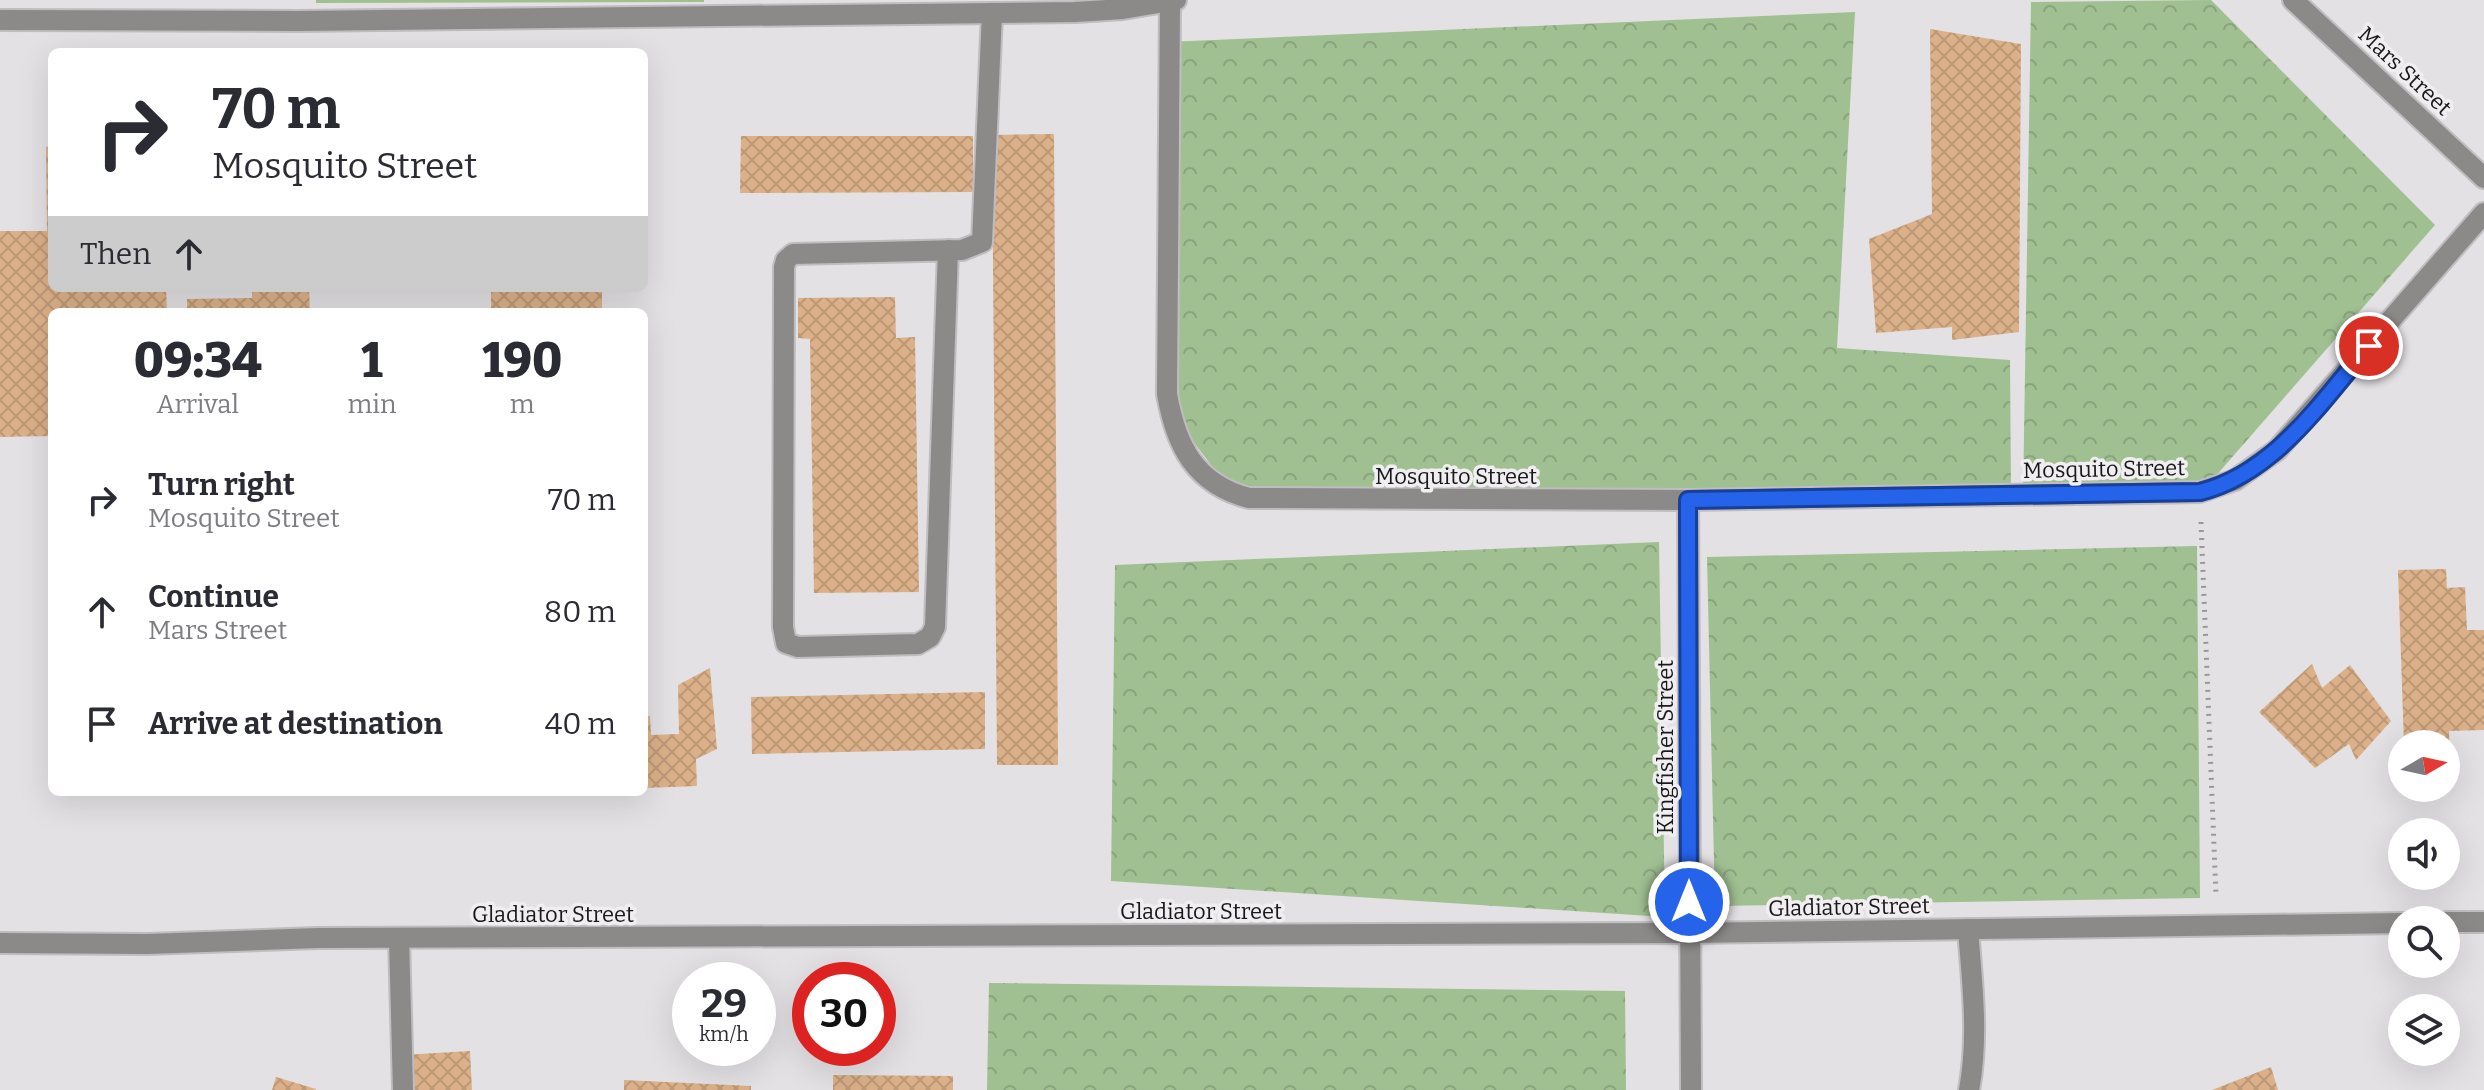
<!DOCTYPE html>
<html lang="en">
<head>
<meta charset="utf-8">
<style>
	:root { --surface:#fff; --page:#f2f2f3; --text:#2b2b33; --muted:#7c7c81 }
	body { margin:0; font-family:Bitter,serif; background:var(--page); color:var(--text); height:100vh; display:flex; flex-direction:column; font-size:30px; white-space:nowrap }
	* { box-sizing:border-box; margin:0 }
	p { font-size:26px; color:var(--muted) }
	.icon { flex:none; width:44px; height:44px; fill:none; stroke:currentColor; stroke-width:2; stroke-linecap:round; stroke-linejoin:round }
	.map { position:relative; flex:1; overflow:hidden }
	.details { position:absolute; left:48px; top:308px; width:600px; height:488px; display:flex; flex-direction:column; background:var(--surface); border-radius:12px; box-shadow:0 8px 32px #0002 }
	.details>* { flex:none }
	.hud { position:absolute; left:48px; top:48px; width:600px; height:244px; border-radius:12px; box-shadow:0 8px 32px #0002; background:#fff; color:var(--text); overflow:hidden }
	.needle { width:52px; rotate:81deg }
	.tools { position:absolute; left:2388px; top:730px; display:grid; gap:16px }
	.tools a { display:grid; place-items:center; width:72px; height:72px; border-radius:50%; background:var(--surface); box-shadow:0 8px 32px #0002; font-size:40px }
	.speed { position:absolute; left:672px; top:962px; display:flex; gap:16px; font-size:40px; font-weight:700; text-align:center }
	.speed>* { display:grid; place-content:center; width:104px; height:104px; border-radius:50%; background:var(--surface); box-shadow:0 8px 32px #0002; line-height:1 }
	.speed small { font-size:20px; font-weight:400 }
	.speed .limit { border:12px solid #d22; background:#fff; color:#111 }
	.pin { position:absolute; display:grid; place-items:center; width:68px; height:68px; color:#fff; margin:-34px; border:4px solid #fff; border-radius:50%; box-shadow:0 2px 8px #0007 }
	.me { position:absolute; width:88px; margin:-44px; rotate:0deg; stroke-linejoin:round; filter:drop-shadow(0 0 6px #0008) }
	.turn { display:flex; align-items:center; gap:28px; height:168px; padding:0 32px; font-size:36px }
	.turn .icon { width:104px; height:104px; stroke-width:2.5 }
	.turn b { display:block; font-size:56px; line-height:68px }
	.then { display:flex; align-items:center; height:76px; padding:0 32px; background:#0003; gap:16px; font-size:30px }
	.eta { display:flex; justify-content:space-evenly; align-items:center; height:136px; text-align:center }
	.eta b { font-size:48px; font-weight:800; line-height:56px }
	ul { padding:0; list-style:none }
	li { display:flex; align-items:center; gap:24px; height:112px; padding:0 32px }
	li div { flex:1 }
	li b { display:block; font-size:30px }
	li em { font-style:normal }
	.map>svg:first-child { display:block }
</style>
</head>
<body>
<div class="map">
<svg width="2484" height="1090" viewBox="0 0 2484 1090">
	<defs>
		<pattern id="park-crowns" width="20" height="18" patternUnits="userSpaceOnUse" patternTransform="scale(2)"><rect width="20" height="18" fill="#a0c092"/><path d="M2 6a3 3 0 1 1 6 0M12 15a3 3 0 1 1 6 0" fill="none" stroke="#89a47d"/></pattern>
		<pattern id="building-cross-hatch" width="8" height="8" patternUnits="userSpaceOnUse" patternTransform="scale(2)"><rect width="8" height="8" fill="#dcb189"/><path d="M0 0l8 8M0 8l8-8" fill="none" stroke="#bc9876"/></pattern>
	</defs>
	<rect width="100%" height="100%" fill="#e3e1e4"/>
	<path fill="#a0c092" d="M316,0H704V2L316,3Z"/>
	<g fill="url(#park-crowns)">
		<path d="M2211,0L2435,225L2207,486L2023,497L2031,2Z"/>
		<path d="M1855,12L1837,348L2010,360L2011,491L1235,496L1168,409L1166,42Z"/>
		<path d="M1659,542L1665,917L1111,881L1115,565Z"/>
		<path d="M2197,546L2200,898L1715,906L1707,557Z"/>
		<path d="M989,983L1625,991L1626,1090H987Z"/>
	</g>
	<g fill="url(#building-cross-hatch)">
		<path d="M1930,29L2021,44L2019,332L1952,340V327L1876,333L1869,239L1932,214Z"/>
		<path d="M1054,134L1058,765H997L992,135Z"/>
		<path d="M741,136H973V192L740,193Z"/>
		<path d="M52,146V288H166L167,312H52V436L0,437V231H47L46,147Z"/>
		<path d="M252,288H309L310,312H187V299L252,298Z"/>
		<rect x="491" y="288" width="111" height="24"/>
		<path d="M895,297L896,338L915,337L919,592L814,593L810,339L798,338V298Z"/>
		<path d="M2446,569L2447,588L2465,587L2467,630H2484V730L2449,731L2451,785H2446V744H2404L2398,570Z"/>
		<path d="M2312,664L2322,688L2350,665L2391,721L2356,760L2349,744L2315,768L2259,712Z"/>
		<path d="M710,668L717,749L696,759L697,786L644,788V716H650L651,735L679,734L678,685Z"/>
		<path d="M985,692V749L752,754L751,697Z"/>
		<path d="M470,1051L472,1090H404L403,1055Z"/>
		<path d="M2271,1067L2278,1090H2212Z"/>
		<path d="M833,1075L953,1076V1090H833Z"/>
		<path d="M276,1077L316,1089V1090H272Z"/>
		<path d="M624,1080L751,1086V1090H624Z"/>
	</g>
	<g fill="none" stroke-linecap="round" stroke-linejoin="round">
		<defs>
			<g id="minor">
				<path d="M1170,0L1167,394C1176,446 1195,484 1249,498L1688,500L2200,492L2235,480L2277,450L2484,213"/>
				<path d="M2293,0L2484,178"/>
				<path d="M0,20L298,21L1075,12L1123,9L1176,0"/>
				<path d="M948,250L935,627L930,637L918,644L798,647L786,643L783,627L784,267L786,260L793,254L962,250L982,242L992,13"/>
				<path d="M1688,500L1691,1090"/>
				<path d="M2446,922H2484"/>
				<path d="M1968,929C1972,982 1979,1037 1969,1090"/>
				<path d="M399,938L403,1090"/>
				<path d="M0,943L147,944L318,938L1689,933L2402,923"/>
			</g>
		</defs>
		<use href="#minor" stroke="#bfbdc0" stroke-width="24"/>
		<path stroke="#99989a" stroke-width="5" stroke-dasharray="2 6" stroke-linecap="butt" d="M2201,522L2216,896"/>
		<use href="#minor" stroke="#8b8a89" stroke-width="20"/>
	</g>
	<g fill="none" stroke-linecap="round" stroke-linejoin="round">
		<defs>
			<path id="route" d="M1689,902L1688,500L2200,492C2275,473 2321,402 2369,346"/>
		</defs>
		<use href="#route" stroke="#184099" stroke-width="20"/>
		<use href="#route" stroke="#2563eb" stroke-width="14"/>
	</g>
	<g text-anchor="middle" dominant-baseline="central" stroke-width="7" stroke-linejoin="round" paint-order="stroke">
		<g font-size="22" fill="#19191a" stroke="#f0eef1">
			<text transform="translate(2405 71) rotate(43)">Mars Street</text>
			<text transform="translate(2104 469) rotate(-1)">Mosquito Street</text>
			<text x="1456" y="476">Mosquito Street</text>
			<text transform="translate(1665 747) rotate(-90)">Kingfisher Street</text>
			<text transform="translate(1849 907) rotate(-1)">Gladiator Street</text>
			<text x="1201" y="911">Gladiator Street</text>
			<text x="553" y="914">Gladiator Street</text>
		</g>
	</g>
</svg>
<div class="tools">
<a><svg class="needle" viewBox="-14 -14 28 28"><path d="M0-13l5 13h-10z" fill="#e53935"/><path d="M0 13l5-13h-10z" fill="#7c7c81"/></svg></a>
<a><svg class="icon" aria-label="sound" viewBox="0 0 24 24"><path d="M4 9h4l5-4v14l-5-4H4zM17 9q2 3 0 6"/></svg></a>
<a><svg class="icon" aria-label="search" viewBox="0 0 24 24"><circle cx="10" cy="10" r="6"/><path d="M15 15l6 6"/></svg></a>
<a><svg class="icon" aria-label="layers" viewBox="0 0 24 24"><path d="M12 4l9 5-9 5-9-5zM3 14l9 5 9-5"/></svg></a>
</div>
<div class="speed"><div>29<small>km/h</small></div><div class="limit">30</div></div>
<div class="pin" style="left:2369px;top:346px;background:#d93025"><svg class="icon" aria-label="arrive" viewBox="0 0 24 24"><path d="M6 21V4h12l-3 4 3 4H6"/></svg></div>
<svg class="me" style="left:1689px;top:902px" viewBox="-20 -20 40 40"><circle r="17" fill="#2563eb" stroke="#fff" stroke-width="3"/><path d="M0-11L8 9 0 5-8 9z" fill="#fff"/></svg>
<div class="hud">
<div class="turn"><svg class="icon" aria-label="right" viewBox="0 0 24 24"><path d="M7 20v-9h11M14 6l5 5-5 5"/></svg><div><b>70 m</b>Mosquito Street</div></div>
<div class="then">Then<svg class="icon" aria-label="ahead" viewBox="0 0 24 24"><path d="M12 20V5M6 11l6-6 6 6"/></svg></div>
</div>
<section class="details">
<div class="eta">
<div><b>09:34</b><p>Arrival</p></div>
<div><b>1</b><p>min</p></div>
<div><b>190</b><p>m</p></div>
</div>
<ul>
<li><svg class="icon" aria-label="right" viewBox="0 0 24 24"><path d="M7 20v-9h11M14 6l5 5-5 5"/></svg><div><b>Turn right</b><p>Mosquito Street</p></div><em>70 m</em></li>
<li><svg class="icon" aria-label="ahead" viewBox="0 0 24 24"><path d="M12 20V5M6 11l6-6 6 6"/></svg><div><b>Continue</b><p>Mars Street</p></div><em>80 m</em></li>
<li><svg class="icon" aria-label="arrive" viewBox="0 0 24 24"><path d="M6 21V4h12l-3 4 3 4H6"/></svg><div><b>Arrive at destination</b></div><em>40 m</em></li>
</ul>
</section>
</div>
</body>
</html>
